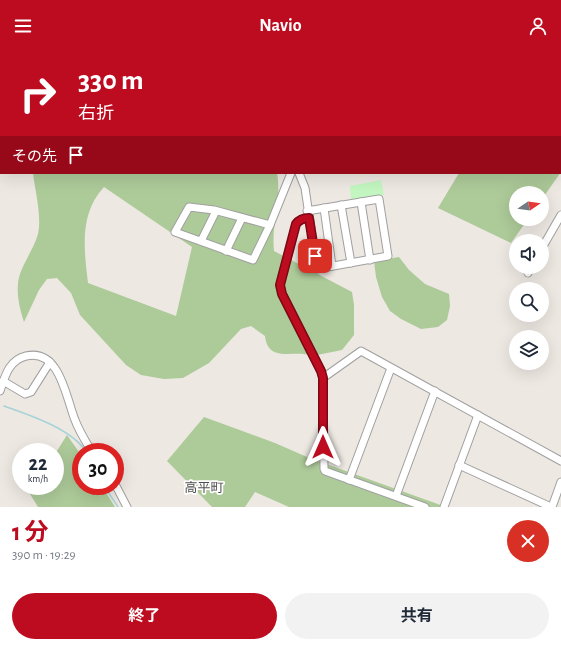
<!DOCTYPE html>
<html lang="ja">
<head>
<meta charset="utf-8">
<style>
	:root { --surface:#fff; --page:#f2f2f3; --text:#1f2937; --muted:#747a83; --accent:#bd0c1f }
	body { margin:0; font-family:"Alegreya Sans","Noto Sans JP",sans-serif; background:var(--page); color:var(--text); height:100vh; display:flex; flex-direction:column; font-size:15px; white-space:nowrap }
	* { box-sizing:border-box; margin:0 }
	p { font-size:13px; color:var(--muted) }
	.icon { flex:none; width:22px; height:22px; fill:none; stroke:currentColor; stroke-width:2; stroke-linecap:round; stroke-linejoin:round }
	.map { position:relative; height:455px; overflow:hidden }
	.drawer { display:flex; flex-direction:column; background:var(--surface); flex:1 }
	.drawer>* { flex:none }
	.banner { position:absolute; left:0px; top:0px; width:561px; height:122px; box-shadow:0 4px 16px #0002; background:#bd0c1f; color:#fff; overflow:hidden }
	.needle { width:26px; rotate:77deg }
	.controls { position:absolute; left:509px; top:134px; display:grid; gap:8px }
	.controls a { display:grid; place-items:center; width:40px; height:40px; border-radius:50%; background:var(--surface); box-shadow:0 4px 16px #0002; font-size:20px }
	.speed { position:absolute; left:12px; top:391px; display:flex; gap:8px; font-size:20px; font-weight:700; text-align:center }
	.speed>* { display:grid; place-content:center; width:52px; height:52px; border-radius:50%; background:var(--surface); box-shadow:0 4px 16px #0002; line-height:1 }
	.speed small { font-size:10px; font-weight:400 }
	.speed .limit { border:6px solid #d22; background:#fff; color:#111 }
	.pin { position:absolute; display:grid; place-items:center; width:34px; height:34px; color:#fff; margin:-17px; border-radius:8px; box-shadow:0 2px 6px #0006 }
	.me { position:absolute; width:44px; margin:-22px; rotate:0deg; stroke-linejoin:round; filter:drop-shadow(0 0 3px #0008) }
	.turn { display:flex; align-items:center; gap:14px; height:84px; padding:0 12px; font-size:18px }
	.turn .icon { width:52px; height:52px; stroke-width:2.5 }
	.turn b { display:block; font-size:28px; line-height:34px }
	.then { display:flex; align-items:center; height:38px; padding:0 12px; background:#0003; gap:8px; font-size:15px }
	.round { display:grid; place-items:center; flex:none; width:42px; height:42px; border-radius:21px; background:var(--page) }
	.headline { display:flex; align-items:center; justify-content:space-between; height:68px; padding:0 12px }
	h1 { font-size:24px; font-weight:700; line-height:30px; color:var(--accent) }
	.cta { display:flex; gap:8px; margin-top:auto; padding:8px 12px }
	.cta a { flex:1; height:46px; border-radius:24px; background:var(--accent); color:#fff; font-size:16px; font-weight:700; line-height:46px; text-align:center }
	.cta a+a { background:var(--page); color:var(--text) }
	header { display:flex; justify-content:space-between; align-items:center; height:52px; padding:0 12px; background:var(--accent); color:#fff; font-size:18px; font-weight:700 }
	.map>svg:first-child { display:block }
</style>
</head>
<body>
<header><svg class="icon" aria-label="menu" viewBox="0 0 24 24"><path d="M4 6h16M4 12h16M4 18h16"/></svg>Navio<svg class="icon" aria-label="person" viewBox="0 0 24 24"><circle cx="12" cy="8" r="4"/><path d="M4 21q1-7 8-7t8 7"/></svg></header>
<div class="map">
<svg width="561" height="455" viewBox="0 0 561 455">
	<rect width="100%" height="100%" fill="#ede8e2"/>
	<g fill="#adca99" fill-rule="evenodd">
		<path d="M560,99L561,120L542,147V141H516V167H528L511,191L438,156L459,121H560Z"/>
		<path d="M33,121H277C282,147 271,173 274,199L352,240L354,253V283L342,298L312,304C295,297 268,312 265,284L251,274L241,277L209,311L183,326L164,327L141,323L126,313L80,263L71,241L57,226L47,227L39,238L24,270C19,255 15,237 20,222C25,208 34,196 38,182C42,164 35,139 33,121ZM104,135L192,195L176,264L88,231C84,197 79,162 104,135Z"/>
		<path d="M399,205L409,218L425,232L449,242L450,254L447,268L438,275L421,277L401,267L390,259L382,245L376,225L374,209Z"/>
		<path d="M204,365L275,391L307,405L446,455H289L255,440L245,455H212L167,409Z"/>
		<path d="M67,383L81,403V434H102L115,455H38L30,442L35,434H55V402Z"/>
	</g>
	<path fill="#c3f6c1" d="M381,128L384,143L351,148L350,134Z"/>
	<g fill="none" stroke-linecap="round" stroke-linejoin="round">
		<g stroke="#a5d3d8" stroke-width="1.5">
			<path d="M4,354C27,362 73,377 86,400"/>
			<path d="M104,434L118,455"/>
		</g>
		<defs>
			<g id="minor">
				<path d="M10,0L11,1"/>
				<path d="M493,0V1"/>
				<path d="M524,0V1"/>
				<path d="M554,0V1"/>
				<path d="M560,10H561"/>
				<path d="M560,64H561"/>
				<path d="M299,121L305,136L317,217L388,204L379,147L307,159"/>
				<path d="M361,150L370,208"/>
				<path d="M341,153L351,211"/>
				<path d="M189,155L214,158L270,173L253,208L175,180Z"/>
				<path d="M324,156L332,214"/>
				<path d="M309,165L301,168L296,172L280,233L282,242L321,319L323,326L324,417L325,419L425,455"/>
				<path d="M270,173L291,121"/>
				<path d="M201,189L216,159"/>
				<path d="M542,196L561,163"/>
				<path d="M226,199L242,166"/>
				<path d="M528,221L531,215"/>
				<path d="M323,326L361,299L561,409"/>
				<path d="M3,329L25,342L31,340L50,310"/>
				<path d="M0,339C5,324 9,308 26,304C60,296 66,346 75,368C79,379 86,390 92,400"/>
				<path d="M459,413L551,455"/>
				<path d="M349,428L391,316"/>
				<path d="M115,432L127,455"/>
				<path d="M396,444L435,339"/>
				<path d="M444,455L478,363"/>
				<path d="M552,455L561,430"/>
			</g>
			<g id="highway">
				<path d="M3,1V0"/>
				<path d="M0,57L1,28"/>
			</g>
		</defs>
		<use href="#minor" stroke="#a0a0a0" stroke-width="9"/>
		<use href="#highway" stroke="#cd2e76" stroke-width="13"/>
		<use href="#minor" stroke="#fff" stroke-width="7"/>
		<use href="#highway" stroke="#e18ea6" stroke-width="11"/>
	</g>
	<g fill="none" stroke-linecap="round" stroke-linejoin="round">
		<defs>
			<path id="route" d="M315,204L309,166C303,166 299,168 296,172L280,233L282,242L321,319L323,326V395"/>
		</defs>
		<use href="#route" stroke="#7b0814" stroke-width="10"/>
		<use href="#route" stroke="#bd0c1f" stroke-width="7"/>
	</g>
	<g text-anchor="middle" dominant-baseline="central" stroke-width="3.5" stroke-linejoin="round" paint-order="stroke">
		<g font-size="13" fill="#4f4f4f" stroke="#fff">
			<text x="204" y="436">高平町</text>
		</g>
	</g>
</svg>
<div class="controls">
<a><svg class="needle" viewBox="-14 -14 28 28"><path d="M0-13l5 13h-10z" fill="#e53935"/><path d="M0 13l5-13h-10z" fill="#747a83"/></svg></a>
<a><svg class="icon" aria-label="sound" viewBox="0 0 24 24"><path d="M4 9h4l5-4v14l-5-4H4zM17 9q2 3 0 6"/></svg></a>
<a><svg class="icon" aria-label="search" viewBox="0 0 24 24"><circle cx="10" cy="10" r="6"/><path d="M15 15l6 6"/></svg></a>
<a><svg class="icon" aria-label="layers" viewBox="0 0 24 24"><path d="M12 4l9 5-9 5-9-5zM3 14l9 5 9-5"/></svg></a>
</div>
<div class="speed"><div>22<small>km/h</small></div><div class="limit">30</div></div>
<div class="pin" style="left:315px;top:204px;background:#d93025"><svg class="icon" aria-label="arrive" viewBox="0 0 24 24"><path d="M6 21V4h12l-3 4 3 4H6"/></svg></div>
<svg class="me" style="left:323px;top:395px" viewBox="-20 -20 40 40"><path d="M0-17L14 15 0 8-14 15z" fill="#bd0c1f" stroke="#fff" stroke-width="4"/></svg>
<div class="banner">
<div class="turn"><svg class="icon" aria-label="right" viewBox="0 0 24 24"><path d="M7 20v-9h11M14 6l5 5-5 5"/></svg><div><b>330 m</b>右折</div></div>
<div class="then">その先<svg class="icon" aria-label="arrive" viewBox="0 0 24 24"><path d="M6 21V4h12l-3 4 3 4H6"/></svg></div>
</div>
</div>
<section class="drawer">
<div class="headline"><div><h1>1 分</h1><p>390 m · 19:29</p></div><a class="round" style="background:#d93025;color:#fff"><svg class="icon" aria-label="close" viewBox="0 0 24 24"><path d="M6 6l12 12M18 6L6 18"/></svg></a></div>
<div class="cta"><a>終了</a><a>共有</a></div>
</section>
</body>
</html>
